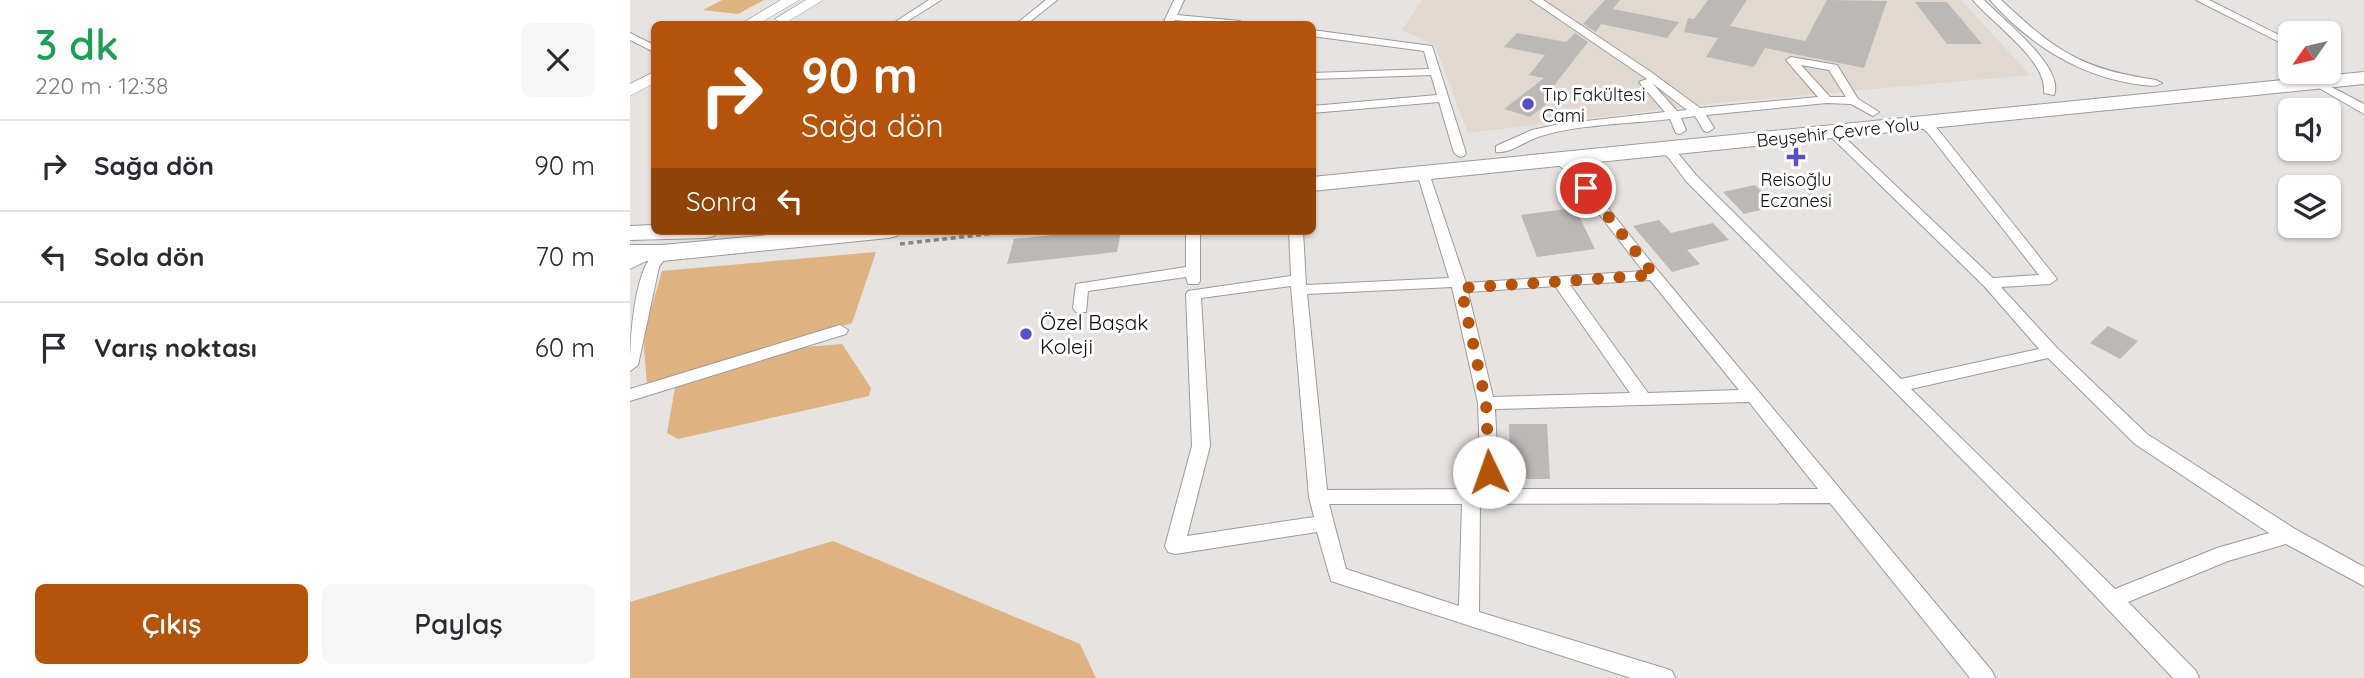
<!DOCTYPE html>
<html lang="tr">
<head>
<meta charset="utf-8">
<style>
	:root { --surface:#fff; --page:#f7f7f7; --text:#2b2b33; --muted:#7c7c81; --line:#e1e1e2; --accent:#b45309 }
	body { margin:0; font-family:Quicksand,sans-serif; background:var(--page); color:var(--text); height:100vh; display:flex; flex-direction:column; font-size:26px; white-space:nowrap }
	* { box-sizing:border-box; margin:0 }
	p { font-size:23px; color:var(--muted) }
	.icon { flex:none; width:38px; height:38px; fill:none; stroke:currentColor; stroke-width:2; stroke-linecap:round; stroke-linejoin:round }
	.map { position:relative; flex:1; overflow:hidden }
	.panel { display:flex; flex-direction:column; background:var(--surface); width:630px }
	.panel>* { flex:none }
	.top-card { position:absolute; left:21px; top:21px; width:665px; height:214px; border-radius:10px; box-shadow:0 2px 5px #0004; background:#b45309; color:#fff; overflow:hidden }
	.needle { width:46px; rotate:236deg }
	.fabs { position:absolute; left:1648px; top:21px; display:grid; gap:14px }
	.fabs a { display:grid; place-items:center; width:63px; height:63px; border-radius:10px; background:var(--surface); box-shadow:0 2px 5px #0004; font-size:35px }
	.pin { position:absolute; display:grid; place-items:center; width:60px; height:60px; color:#fff; margin:-30px; border:4px solid #fff; border-radius:50%; box-shadow:0 2px 7px #0007 }
	.me { position:absolute; width:77px; margin:-38px; rotate:357deg; stroke-linejoin:round; filter:drop-shadow(0 0 5px #0008) }
	.turn { display:flex; align-items:center; gap:24px; height:147px; padding:0 35px; font-size:32px }
	.turn .icon { width:91px; height:91px; stroke-width:2.5 }
	.turn b { display:block; font-size:49px; line-height:60px }
	.then { display:flex; align-items:center; height:66px; padding:0 35px; background:#0003; gap:14px; font-size:26px }
	.round { display:grid; place-items:center; flex:none; width:74px; height:74px; border-radius:10px; background:var(--page) }
	.overview { display:flex; align-items:center; justify-content:space-between; height:119px; padding:0 35px }
	h1 { font-size:42px; font-weight:600; line-height:52px; color:#1e9e55 }
	.cta { display:flex; gap:14px; margin-top:auto; padding:14px 35px }
	.cta a { flex:1; height:80px; border-radius:10px; background:var(--accent); color:#fff; font-size:28px; font-weight:600; line-height:80px; text-align:center }
	.cta a+a { background:var(--page); color:var(--text) }
	ul { padding:0; list-style:none }
	li { display:flex; align-items:center; gap:21px; height:91px; padding:0 35px; border-top:2px solid var(--line) }
	li div { flex:1 }
	li b { display:block; font-size:26px }
	li em { font-style:normal }
	main { display:flex; flex:1; min-height:0 }
	.map>svg:first-child { display:block }
</style>
</head>
<body>
<main>
<section class="panel">
<div class="overview"><div><h1>3 dk</h1><p>220 m · 12:38</p></div><a class="round"><svg class="icon" aria-label="close" viewBox="0 0 24 24"><path d="M6 6l12 12M18 6L6 18"/></svg></a></div>
<ul>
<li><svg class="icon" aria-label="right" viewBox="0 0 24 24"><path d="M7 20v-9h11M14 6l5 5-5 5"/></svg><div><b>Sağa dön</b></div><em>90 m</em></li>
<li><svg class="icon" aria-label="left" viewBox="0 0 24 24"><path d="M17 20v-9H6M10 6l-5 5 5 5"/></svg><div><b>Sola dön</b></div><em>70 m</em></li>
<li><svg class="icon" aria-label="arrive" viewBox="0 0 24 24"><path d="M6 21V4h12l-3 4 3 4H6"/></svg><div><b>Varış noktası</b></div><em>60 m</em></li>
</ul>
<div class="cta"><a>Çıkış</a><a>Paylaş</a></div>
</section>
<div class="map">
<svg width="1734" height="678" viewBox="0 0 1734 678">
	<rect width="100%" height="100%" fill="#e6e3e0"/>
	<path fill="#e1d9cf" d="M792,0H1331L1400,75L1077,104L838,133L805,45L772,30Z"/>
	<g fill="#deb281">
		<path d="M92,0H134L108,14L73,10Z"/>
		<path d="M246,252L222,323L17,385L13,337L32,271Z"/>
		<path d="M212,344L241,388L239,396L48,439L37,433L45,388L165,348Z"/>
		<path d="M203,541L450,644L466,678H0V602Z"/>
	</g>
	<g fill="#bbb8b5">
		<path d="M975,0H990L983,9L1049,22L1037,38L971,24L966,32L953,24Z"/>
		<path d="M1078,0H1117L1100,26L1175,41L1197,0L1257,1L1234,68L1135,48L1124,67L1076,57L1088,38L1054,32L1058,18L1064,19Z"/>
		<path d="M1285,2H1317L1352,44H1317Z"/>
		<path d="M887,33L936,42L945,33L958,42L915,97L923,99L900,117L874,109L914,78L899,75L915,55L874,47Z"/>
		<path d="M1125,185L1147,206L1114,214L1093,192Z"/>
		<path d="M945,208L965,249L907,257L891,215Z"/>
		<path d="M1029,220L1041,233L1083,223L1099,240L1057,250L1070,264L1042,272L1003,226Z"/>
		<path d="M461,231H491L487,252L377,264L384,239Z"/>
		<path d="M1478,326L1508,341L1490,359L1460,343Z"/>
		<path d="M879,424H917L920,479H880Z"/>
	</g>
	<g fill="none" stroke-linecap="round" stroke-linejoin="round">
		<defs>
			<path id="lane" d="M0,265L16,257"/>
			<g id="street">
				<path d="M299,0H311L273,24H262Z"/>
				<path d="M416,0H427L397,24H386Z"/>
				<path d="M544,0H554L547,15L610,21L615,24H585L545,20L543,24H533Z"/>
				<path d="M901,0H913L1021,72L1070,108L1188,97L1156,60L1161,57L1207,65L1228,99L1249,112L1243,116L1221,104L1197,103L1076,115L1084,128L1078,132L1074,131L1065,116L1051,118L1056,130L1050,134L1046,133L1040,119C999,124 950,124 911,136C896,140 881,154 866,152V146L902,130L930,124L1035,112L1009,82L1017,79ZM1171,65L1199,70L1216,97H1200ZM1022,83L1057,110L1047,111Z"/>
				<path d="M1343,0H1354C1373,20 1435,67 1424,95L1414,93C1418,61 1363,24 1343,0Z"/>
				<path d="M1360,0H1371C1426,51 1450,69 1526,80L1532,83C1524,88 1515,85 1505,84C1447,75 1399,44 1360,0Z"/>
				<path d="M1566,0H1579L1661,41V48Z"/>
				<path d="M682,30L802,46L836,153L834,156L830,157L824,153L809,102L682,113V106L807,95L801,75L682,79V73L799,69L794,51L682,36Z"/>
				<path d="M0,33L24,45V52L0,40Z"/>
				<path d="M1686,79L1734,104V114L1682,84V80Z"/>
				<path d="M1293,119L1306,127L1427,279L1420,284L1371,287L1427,348L1517,434L1665,529L1734,567V586L1656,544L1598,561L1498,602L1566,671L1569,678H1543L1423,551L1056,181L1038,157L1026,149L1032,145L1046,151L1066,175L1271,379L1409,349L1354,286L1196,132L1202,128L1206,129L1363,278L1409,275L1298,133L1287,123ZM1418,358L1505,444L1639,533L1587,548L1485,589L1281,389Z"/>
				<path d="M928,155L943,164L1029,272L1362,671L1365,678H1340L1200,503L850,504L849,612L1034,668L1042,671L1045,678H1001L701,581L687,532L545,554L538,552L535,546L562,446L556,294L558,291L661,276L659,231H673L676,285L819,278L787,173L793,169L799,173L836,283L1013,271L935,170L924,162V156ZM1020,280L1109,390L1018,393L940,285ZM661,286L679,497L684,517L557,536L580,446L571,298ZM925,286L1000,393L863,397L838,292ZM822,287L848,403L851,489L697,490L677,294ZM1119,402L1188,489H869L865,409ZM699,504H832L829,606L716,569Z"/>
				<path d="M556,231H570V281L568,284H558L556,277L458,291L456,312H446L443,308L446,284L556,267Z"/>
				<path d="M32,249L39,253L29,267L8,365L0,371C0,345 3,257 32,249Z"/>
				<path d="M210,325L218,330L216,334L0,401V389Z"/>
			</g>
			<g id="secondary">
				<path d="M151,0H169L128,24H111Z"/>
				<path d="M176,0H193L157,22L152,23L145,19Z"/>
				<path d="M24,72V83L0,96V84Z"/>
			</g>
			<g id="highway">
				<path d="M1734,72V84L682,191V177Z"/>
				<path d="M24,225V231H87L84,236L75,238L0,240V226Z"/>
				<path d="M181,231H270L267,236L258,238L32,261H0V245H32Z"/>
			</g>
		</defs>
		<use href="#lane" stroke="#9d9b98" stroke-width="9"/>
		<use href="#street" stroke="#9d9b98" stroke-width="2"/>
		<use href="#secondary" stroke="#9d9b98" stroke-width="1"/>
		<use href="#highway" stroke="#9d9b98" stroke-width="2"/>
		<path stroke="#898784" stroke-width="3.5" stroke-dasharray="5 3.5" stroke-linecap="butt" d="M270,244L384,231"/>
		<use href="#lane" stroke="#fff" stroke-width="7"/>
		<use href="#street" fill="#fff" fill-rule="evenodd"/>
		<use href="#secondary" fill="#fff" fill-rule="evenodd"/>
		<use href="#highway" fill="#fff" fill-rule="evenodd"/>
	</g>
	<g fill="none" stroke-linecap="round" stroke-linejoin="round">
		<path stroke="#b45309" stroke-width="12" stroke-dasharray="0 21.6" d="M859,472L856,403L831,288L1024,275L956,188"/>
	</g>
	<g fill="#5651c9" stroke="#fff" stroke-width="2.5">
		<circle cx="898" cy="104" r="7"/>
		<path d="M1162.5 146.5h7v7h7v7h-7v7h-7v-7h-7v-7h7z"/>
		<circle cx="396" cy="334" r="7"/>
	</g>
	<g text-anchor="middle" dominant-baseline="central" stroke-width="6" stroke-linejoin="round" paint-order="stroke">
		<g font-size="18" fill="#100f0e" stroke="#fff" text-anchor="start">
			<text x="912" y="94">Tıp Fakültesi<tspan x="912" dy="21">Cami</tspan></text>
			<text x="1166" y="179" text-anchor="middle">Reisoğlu<tspan x="1166" dy="21">Eczanesi</tspan></text>
		</g>
		<g font-size="18" fill="#100f0e" stroke="#fff">
			<text transform="translate(1208 132) rotate(-6)">Beyşehir Çevre Yolu</text>
		</g>
		<g font-size="21" fill="#100f0e" stroke="#fff" text-anchor="start">
			<text x="410" y="322">Özel Başak<tspan x="410" dy="24">Koleji</tspan></text>
		</g>
	</g>
</svg>
<div class="fabs">
<a><svg class="needle" viewBox="-14 -14 28 28"><path d="M0-13l5 13h-10z" fill="#e53935"/><path d="M0 13l5-13h-10z" fill="#7c7c81"/></svg></a>
<a><svg class="icon" aria-label="sound" viewBox="0 0 24 24"><path d="M4 9h4l5-4v14l-5-4H4zM17 9q2 3 0 6"/></svg></a>
<a><svg class="icon" aria-label="layers" viewBox="0 0 24 24"><path d="M12 4l9 5-9 5-9-5zM3 14l9 5 9-5"/></svg></a>
</div>
<div class="pin" style="left:956px;top:188px;background:#d93025"><svg class="icon" aria-label="arrive" viewBox="0 0 24 24"><path d="M6 21V4h12l-3 4 3 4H6"/></svg></div>
<svg class="me" style="left:859px;top:472px" viewBox="-20 -20 40 40"><circle r="19" fill="#fff"/><path d="M0-13L10 11 0 6-10 11z" fill="#b45309"/></svg>
<div class="top-card">
<div class="turn"><svg class="icon" aria-label="right" viewBox="0 0 24 24"><path d="M7 20v-9h11M14 6l5 5-5 5"/></svg><div><b>90 m</b>Sağa dön</div></div>
<div class="then">Sonra<svg class="icon" aria-label="left" viewBox="0 0 24 24"><path d="M17 20v-9H6M10 6l-5 5 5 5"/></svg></div>
</div>
</div>
</main>
</body>
</html>
